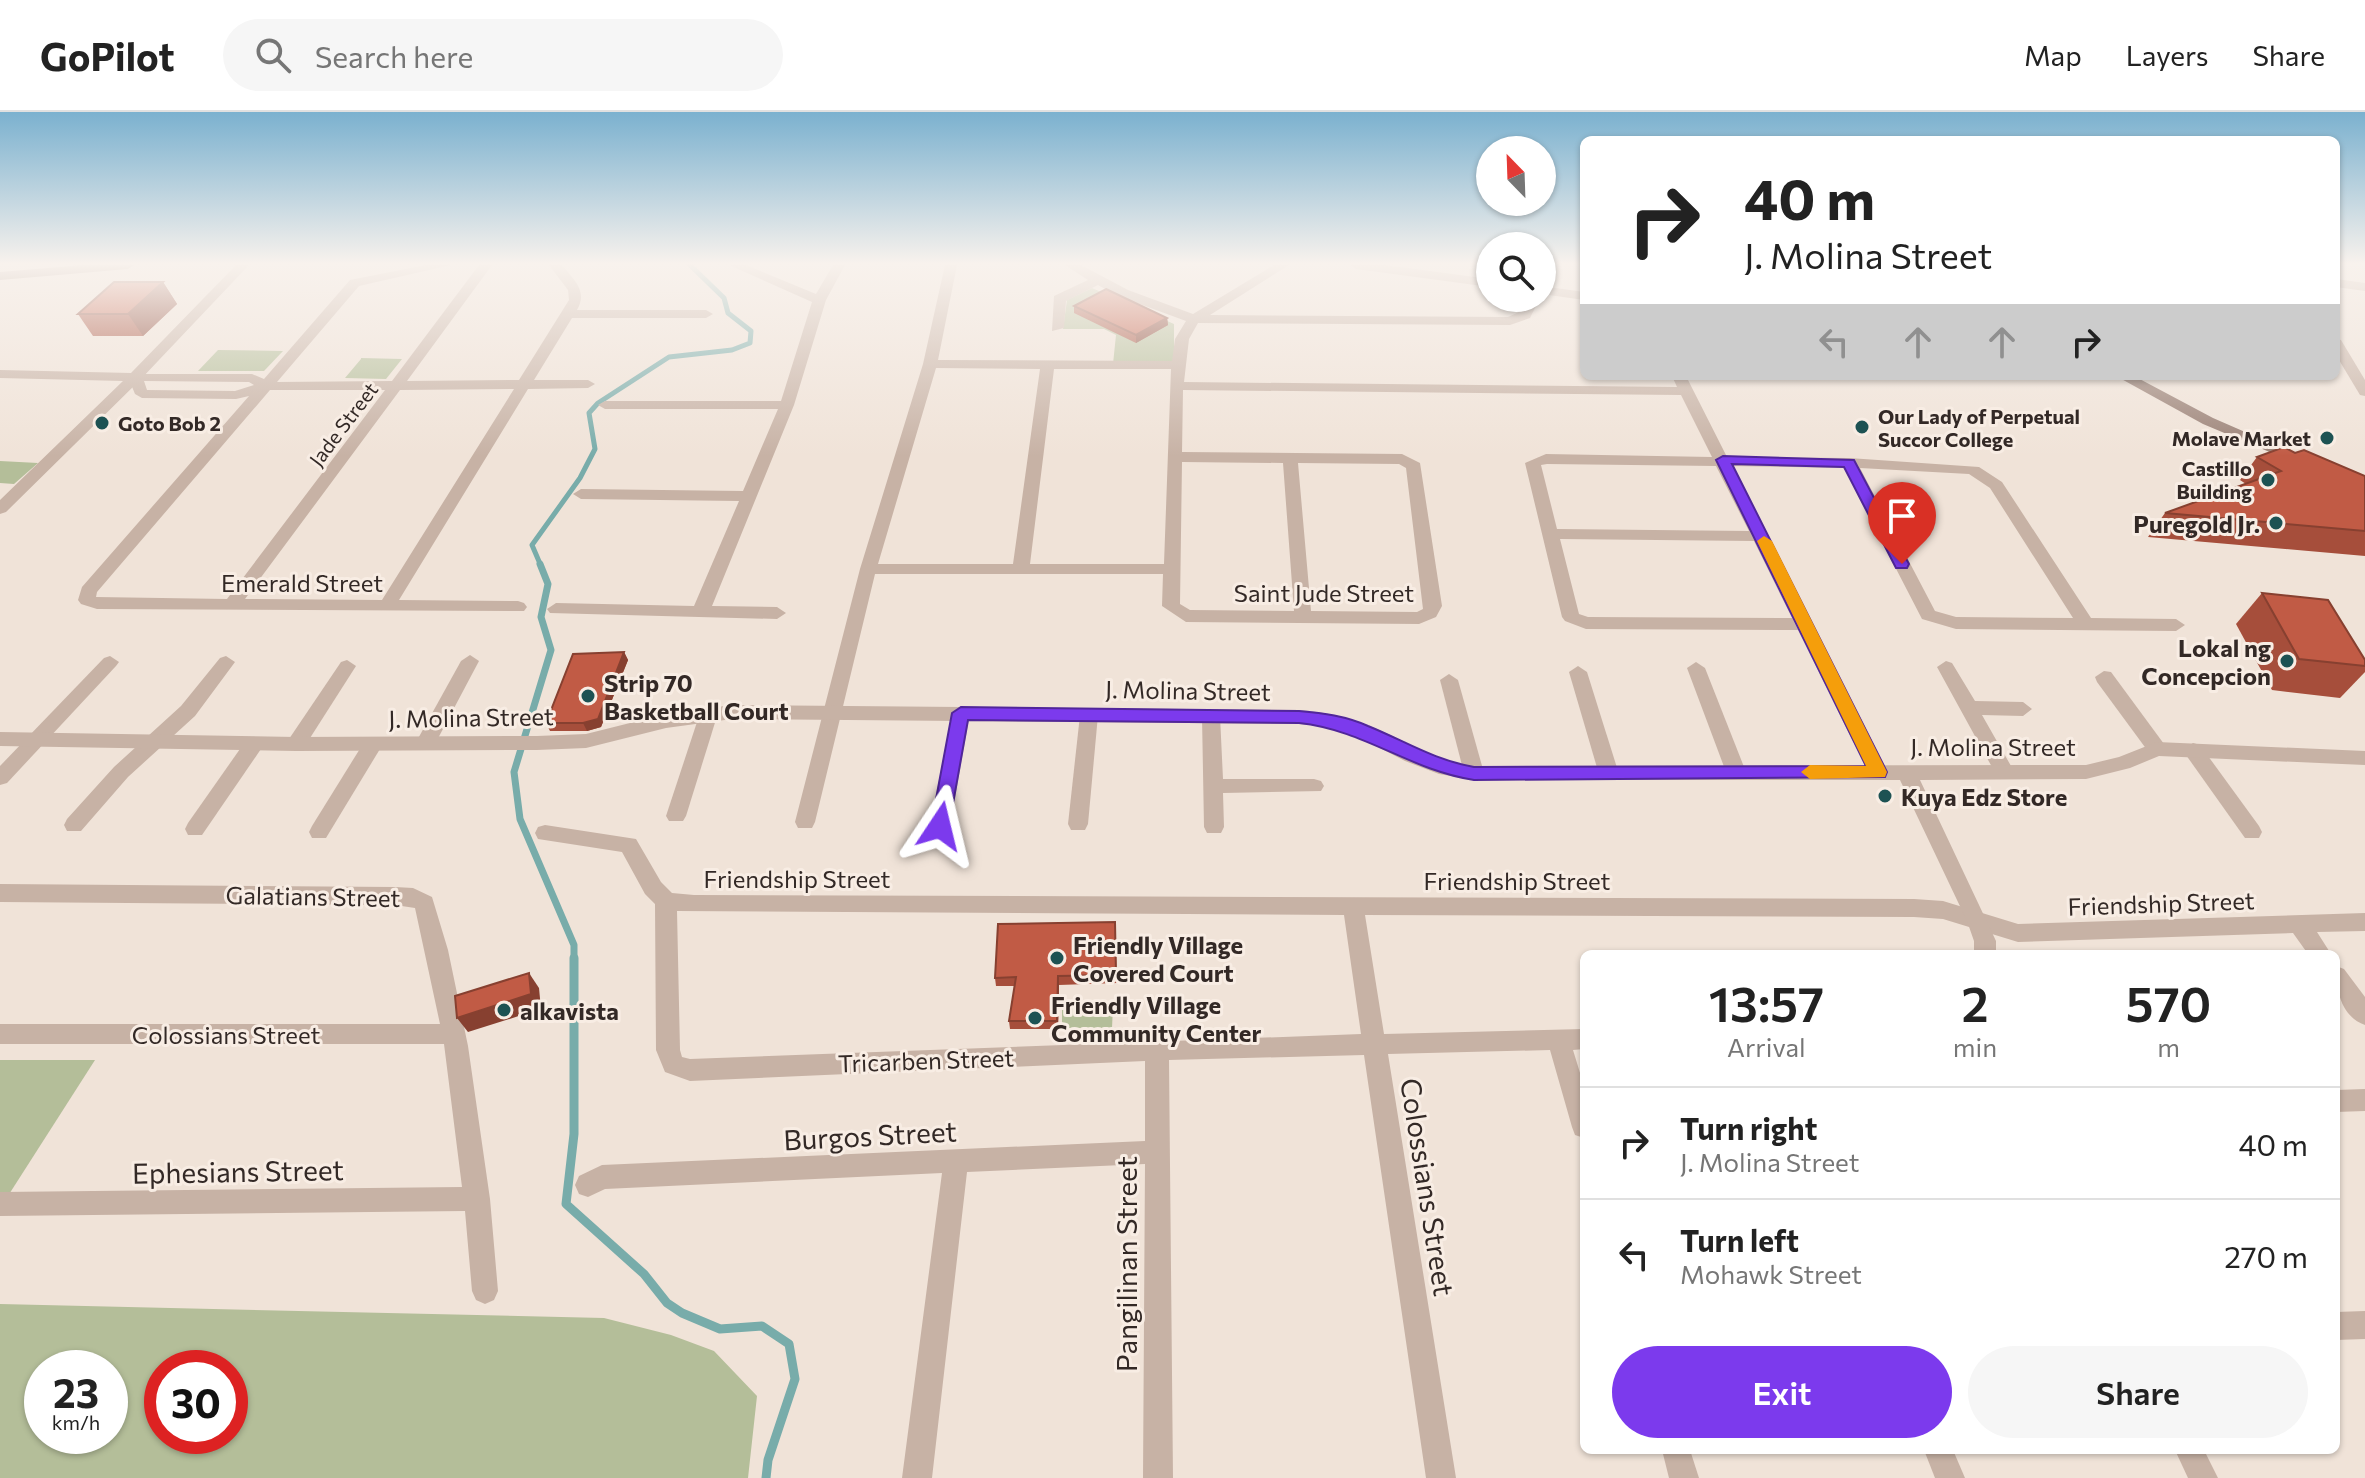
<!DOCTYPE html>
<html lang="en">
<head>
<meta charset="utf-8">
<style>
	:root { --surface:#fff; --page:#f6f6f6; --text:#222; --muted:#767676; --line:#e0e0e0; --accent:#7c3aed }
	body { margin:0; font-family:Commissioner,sans-serif; background:var(--page); color:var(--text); height:100vh; display:flex; flex-direction:column; font-size:30px; white-space:nowrap }
	* { box-sizing:border-box; margin:0 }
	p { font-size:26px; color:var(--muted) }
	.icon { flex:none; width:44px; height:44px; fill:none; stroke:currentColor; stroke-width:2; stroke-linecap:round; stroke-linejoin:round }
	.map { position:relative; flex:1; overflow:hidden }
	.details { position:absolute; left:1580px; top:838px; width:760px; height:504px; display:flex; flex-direction:column; background:var(--surface); border-radius:12px; box-shadow:0 2px 6px #0004 }
	.details>* { flex:none }
	.hud { position:absolute; left:1580px; top:24px; width:760px; height:244px; border-radius:12px; box-shadow:0 2px 6px #0004; background:#fff; color:var(--text); overflow:hidden }
	.needle { width:52px; rotate:337deg }
	.buttons { position:absolute; left:1476px; top:24px; display:grid; gap:16px }
	.buttons a { display:grid; place-items:center; width:80px; height:80px; border-radius:50%; background:var(--surface); box-shadow:0 2px 6px #0004; font-size:40px }
	.speed { position:absolute; left:24px; top:1238px; display:flex; gap:16px; font-size:40px; font-weight:700; text-align:center }
	.speed>* { display:grid; place-content:center; width:104px; height:104px; border-radius:50%; background:var(--surface); box-shadow:0 2px 6px #0004; line-height:1 }
	.speed small { font-size:20px; font-weight:400 }
	.speed .limit { border:12px solid #d22; background:#fff; color:#111 }
	.pin { position:absolute; display:grid; place-items:center; width:68px; height:68px; color:#fff; margin:-82px -34px; border-radius:50% 50% 50% 0; rotate:-45deg; box-shadow:0 0 8px #0007 }
	.pin .icon { rotate:45deg }
	.me { position:absolute; width:88px; margin:-44px; rotate:10deg; stroke-linejoin:round; filter:drop-shadow(0 0 6px #0008) }
	.turn { display:flex; align-items:center; gap:28px; height:168px; padding:0 32px; font-size:36px }
	.turn .icon { width:104px; height:104px; stroke-width:2.5 }
	.turn b { display:block; font-size:56px; line-height:68px }
	.lanes { display:flex; align-items:center; height:76px; padding:0 32px; background:#0003; justify-content:center; gap:40px; direction:ltr }
	.lanes .off { opacity:.35 }
	.eta { display:flex; justify-content:space-evenly; align-items:center; height:136px; text-align:center }
	.eta b { font-size:48px; font-weight:600; line-height:56px }
	.button { display:flex; gap:16px; margin-top:auto; padding:16px 32px }
	.button a { flex:1; height:92px; border-radius:48px; background:var(--accent); color:#fff; font-size:32px; font-weight:600; line-height:92px; text-align:center }
	.button a+a { background:var(--page); color:var(--text) }
	ul { padding:0; list-style:none }
	li { display:flex; align-items:center; gap:24px; height:112px; padding:0 32px; border-top:2px solid var(--line) }
	li div { flex:1 }
	li b { display:block; font-size:30px }
	li em { font-style:normal }
	header { display:flex; align-items:center; gap:48px; box-sizing:border-box; height:112px; padding:0 40px; background:var(--surface); border-bottom:2px solid var(--line) }
	header strong { font-size:38px }
	nav { display:flex; gap:44px; margin-inline-start:auto; font-size:28px }
	.search { width:560px; height:72px; background:var(--page); display:flex; align-items:center; gap:20px; box-sizing:border-box; padding:0 28px; border-radius:44px; color:var(--muted); font-size:30px }
	.map>svg:first-child { display:block }
</style>
</head>
<body>
<header>
<strong>GoPilot</strong>
<div class="search"><svg class="icon" aria-label="search" viewBox="0 0 24 24"><circle cx="10" cy="10" r="6"/><path d="M15 15l6 6"/></svg>Search here</div>
<nav><a>Map</a><a>Layers</a><a>Share</a></nav>
</header>
<div class="map">
<svg width="2365" height="1366" viewBox="0 0 2365 1366">
	<rect width="100%" height="100%" fill="#f0e3d8"/>
	<g fill="#b4be99" fill-rule="evenodd">
		<path d="M1092,176L1174,212V251L1113,252L1116,223L1104,217H1063L1067,188Z"/>
		<path d="M218,238L283,239L264,259H198Z"/>
		<path d="M361,247V246L402,247L386,267L345,266Z"/>
		<path d="M0,349L38,351L14,372L0,371Z"/>
		<path d="M1113,894L1112,916H1062V896Z"/>
		<path d="M0,948H95L6,1087H0Z"/>
		<path d="M0,1192L604,1206L671,1223L714,1239L757,1284L748,1366H0ZM110,1256V1324H42V1256ZM230,1256V1324H162V1256Z"/>
	</g>
	<g fill="none" stroke-linecap="round" stroke-linejoin="round">
		<path stroke="#78acaa" stroke-width="5" d="M541,454L532,433L580,366L595,337L589,301L598,291L669,245L732,238L750,231L751,219L728,201L724,186L690,153"/>
		<path stroke="#78acaa" stroke-width="7" d="M540,452L548,472L541,505L551,538L514,660L520,707L574,833V848"/>
		<path stroke="#78acaa" stroke-width="9" d="M574,846V1022L566,1092L644,1162L667,1191L682,1201L720,1217L762,1214L789,1232L795,1267L768,1348L766,1366"/>
		<g fill="#c7b2a5" fill-rule="evenodd">
			<path d="M426,153H451L359,174L277,270L392,269L479,153H492L407,269L519,268L569,188L568,178L549,153H562C574,168 588,179 577,198H706L713,202L706,206H572L534,268H588L595,272L588,276L528,277L399,488L518,489L524,491L527,495L524,499L97,497L81,492L78,488L82,475L249,284L236,287L142,286L135,282L128,265L130,262H252L264,267L350,168ZM144,269L249,270L254,273L235,279L147,278ZM514,277L382,488L245,487L400,278ZM270,278H385L227,487L96,485L97,480Z"/>
			<path d="M729,153H746L816,182L833,153H845L826,188L794,293L712,494L777,495L786,501L777,507L550,501L547,497L556,491L694,494L739,389L581,387L573,382L581,377L743,379L778,297H605L598,293L605,289H781L812,190Z"/>
			<path d="M945,153H957L938,248L1172,249L1175,227L1186,209L1118,184L1098,173L1066,189L1064,216L1052,219L1054,184L1088,168L1065,153H1081L1128,178L1193,202L1274,153H1289L1210,203L1508,205L1519,200L1526,186H1540L1530,206L1510,213L1198,211L1189,227L1184,270L1677,275L1672,264H1686L1727,345L1849,346L1979,355L2002,370L2091,506L2176,507L2185,513L2176,519L1956,517L1922,507L1844,356L1732,354L1888,660L1885,665H1871L1868,660L1798,518L1586,517L1565,509L1562,505L1525,351L1546,342L1712,345L1681,283L1183,278L1182,340L1402,342L1420,351L1442,494L1436,505L1419,512L1186,510L1162,494L1163,462H875L815,710L812,716H798L795,710L860,457L923,252ZM936,256L1040,257L1013,452H878ZM1054,257H1171L1164,452H1030ZM1182,350L1283,351L1294,499L1190,498L1180,492ZM1298,351L1399,352L1406,356L1423,497L1417,500L1311,499ZM1547,352L1716,354L1749,419L1557,417L1541,353ZM1860,356L1969,362L1990,376L2073,506L1956,505L1935,499ZM1560,427L1754,429L1792,506L1588,505L1579,502Z"/>
			<path d="M1350,153H1385L1490,167V175L1356,157Z"/>
			<path d="M2336,167L2365,171V179L2336,175Z"/>
			<path d="M1542,174L1584,180V188L1542,182Z"/>
			<path d="M2336,227L2341,228L2365,268V284L2360,283L2336,243Z"/>
			<path d="M470,543L479,549L435,632L432,637H418L415,632L461,549Z"/>
			<path d="M110,544L119,550L116,554L7,671L0,673V654L104,546Z"/>
			<path d="M226,544L235,550L195,604L128,665L81,719H67L64,713L67,707L114,655L181,594L220,546Z"/>
			<path d="M347,548L356,554L303,637H289L286,632L289,627L341,550Z"/>
			<path d="M1946,549L1952,551L1975,589L2023,590L2032,597L2023,604L1982,603L2015,661L2012,666H1998L1937,555Z"/>
			<path d="M1696,550L1705,556L1746,660L1743,665H1729L1726,660L1687,556Z"/>
			<path d="M1578,554L1587,560L1618,659L1615,664H1601L1598,659L1569,560Z"/>
			<path d="M2104,559L2111,560L2164,632L2167,637L2164,642H2150L2097,570L2095,565Z"/>
			<path d="M1449,562L1458,568L1484,661L1481,666H1467L1464,661L1440,568Z"/>
			<path d="M709,594L718,601L686,704L683,709H669L666,704L700,601Z"/>
			<path d="M961,594L970,601L950,714L947,720H933L930,714L952,601Z"/>
			<path d="M1089,596L1098,603L1088,712L1085,718H1071L1068,712L1080,603Z"/>
			<path d="M1211,597L1220,604L1223,667H1314L1321,669L1324,674L1321,679L1223,681L1224,715L1221,721H1207L1204,715L1202,604Z"/>
			<path d="M254,625L261,627L264,632L261,637L202,723H188L185,717L188,711L247,627Z"/>
			<path d="M373,625L383,632L326,726H312L309,720L312,714L366,627Z"/>
			<path d="M2193,631L2200,633L2259,714L2262,720L2259,726H2245L2186,643L2183,638Z"/>
			<path d="M545,713L636,727L661,770L672,781L694,783L1914,787L1943,789L2018,812L2365,801V819L2317,820L2331,842H2308L2293,821L2018,830L1943,807L1914,805L1365,803L1384,922L1584,917V937L1573,938L1584,974V1026L1575,1023L1572,1015L1550,938L1388,942L1456,1366H1426L1364,943L1169,948L1173,1366H1143L1145,1052L967,1060L932,1366H902L942,1061L605,1077L588,1085L579,1082L575,1073L579,1064L602,1053L1145,1029V949L690,969L665,960L656,938L655,792L645,782L622,740L538,727L535,721L538,715ZM677,799L1344,803L1361,922L690,947L682,945L680,938Z"/>
			<path d="M0,772L395,775L413,776L432,785L448,838L468,934L490,1087L498,1179L494,1188L485,1192L476,1188L472,1179L465,1099L0,1104V1080L462,1075L444,932H0V912H440L415,796L395,793L0,790Z"/>
			<path d="M2336,854L2344,857L2365,885V913C2340,904 2336,877 2336,854Z"/>
			<path d="M2365,977V999L2336,1000V978Z"/>
			<path d="M2365,1199V1227L2336,1228V1200Z"/>
			<path d="M1662,1338H1690L1699,1366H1669Z"/>
			<path d="M1924,1338H1953L1965,1366H1935Z"/>
		</g>
		<g fill="#c7b2a5" fill-rule="evenodd">
			<path d="M236,153H249L140,268L6,400L0,402V388L123,269L0,266V258L131,261Z"/>
			<path d="M732,593L1299,598C1323,600 1345,604 1367,613C1406,628 1431,648 1474,654L2086,653L2119,645L2157,630L2365,639V653L2159,644L2130,656L2086,667L1920,668L1996,829V842H1974V829L1967,809L1900,668H1474L1439,662L1405,649L1355,623L1330,615L1299,612L732,607L666,616L586,636L537,638L296,639L0,634V620L296,625L537,624L586,622L666,602Z"/>
			<path d="M2175,1338H2204L2218,1366H2188Z"/>
		</g>
		<g fill="#9a8176" fill-rule="evenodd">
			<path d="M83,153H134L128,157L0,168V160Z"/>
			<path d="M2116,264H2134L2213,306L2309,348L2306,351H2296L2203,312Z"/>
		</g>
	</g>
	<g fill="#a64e3b">
		<path d="M163,170L177,192L143,224H93L78,202Z"/>
		<path d="M1074,194L1167,206L1168,213L1136,231L1074,201Z"/>
		<path d="M2295,341L2365,364V444L2148,425L2165,401L2246,372L2240,368L2257,345Z"/>
		<path d="M2262,481L2365,548V560L2340,586L2272,578L2236,512Z"/>
		<path d="M624,540L628,548L601,615L587,619H550L546,611Z"/>
		<path d="M1115,810L1117,871L1059,873L1058,917H1010L1009,909L1015,874H996L995,866Z"/>
	</g>
	<g fill="#874030">
		<path d="M163,170L177,192L143,224L128,202Z"/>
		<path d="M1167,206L1168,213L1136,231V223Z"/>
		<path d="M624,540L628,548L601,615L587,619L583,611Z"/>
		<path d="M529,861L539,876L541,897L468,920L457,906Z"/>
		<path d="M1058,864L1059,873L1058,917L1057,909Z"/>
	</g>
	<g fill="#c15b45" stroke="#874030" stroke-width="2">
		<path d="M114,170H163L128,202H78Z"/>
		<path d="M1106,177L1167,206L1136,223L1074,194Z"/>
		<path d="M2284,335L2295,341L2304,338L2365,364V419L2165,401L2281,359L2257,345Z"/>
		<path d="M2262,481L2328,488L2365,548V554L2299,547Z"/>
		<path d="M624,540L598,607L583,611H546L573,542Z"/>
		<path d="M1115,810L1116,863L1058,864L1057,909H1009L1016,865L995,866L998,812Z"/>
		<path d="M529,861L531,882L457,906L455,884Z"/>
	</g>
	<linearGradient id="sky" x2="0" y2="1"><stop stop-color="#7bb1cf"/><stop offset="0.44" stop-color="#f8f2ed"/><stop offset="1" stop-color="#f8f2ed" stop-opacity="0"/></linearGradient>
	<rect width="2365" height="344" fill="url(#sky)"/>
	<path fill="#7c3aed" stroke="#51269a" stroke-width="2" d="M1723,344L1854,348L1909,452L1907,456H1896L1844,355L1732,352L1887,660L1885,665L1474,668C1409,658 1365,618 1299,611L968,608L949,714L940,721L931,714L952,601L961,595L1299,599C1323,601 1346,604 1368,614C1405,629 1434,648 1474,655L1866,654L1716,348Z"/>
	<path fill="#f59e0b" d="M1764,424L1772,429L1887,660L1885,665L1810,667L1801,660L1810,653L1866,654L1757,429Z"/>
	<g fill="#1d5253" stroke="#f8ede4" stroke-width="3">
		<circle cx="102" cy="311" r="8"/>
		<circle cx="1862" cy="315" r="8"/>
		<circle cx="2327" cy="326" r="8"/>
		<circle cx="2268" cy="368" r="8"/>
		<circle cx="2276" cy="411" r="8"/>
		<circle cx="2287" cy="549" r="8"/>
		<circle cx="588" cy="584" r="8"/>
		<circle cx="1885" cy="684" r="8"/>
		<circle cx="1057" cy="846" r="8"/>
		<circle cx="504" cy="898" r="8"/>
		<circle cx="1035" cy="906" r="8"/>
	</g>
	<g text-anchor="middle" dominant-baseline="central" stroke-width="6" stroke-linejoin="round" paint-order="stroke">
		<g font-size="20" font-weight="bold" fill="#332926" stroke="#f8ede4" text-anchor="start">
			<text x="1878" y="304">Our Lady of Perpetual<tspan x="1878" dy="23">Succor College</tspan></text>
			<text x="118" y="311">Goto Bob 2</text>
			<text x="2311" y="326" text-anchor="end">Molave Market</text>
			<text x="2252" y="356" text-anchor="end">Castillo<tspan x="2252" dy="23">Building</tspan></text>
		</g>
		<g font-size="20" fill="#332926" stroke="#f8ede4">
			<text transform="translate(343 312) rotate(-53)">Jade Street</text>
		</g>
		<g font-size="24" font-weight="bold" fill="#332926" stroke="#f8ede4" text-anchor="start">
			<text x="2260" y="411" text-anchor="end">Puregold Jr.</text>
			<text x="2271" y="535" text-anchor="end">Lokal ng<tspan x="2271" dy="28">Concepcion</tspan></text>
			<text x="604" y="570">Strip 70<tspan x="604" dy="28">Basketball Court</tspan></text>
			<text x="1901" y="684">Kuya Edz Store</text>
			<text x="1073" y="832">Friendly Village<tspan x="1073" dy="28">Covered Court</tspan></text>
			<text x="1051" y="892">Friendly Village<tspan x="1051" dy="28">Community Center</tspan></text>
			<text x="520" y="898">alkavista</text>
		</g>
		<g font-size="24" fill="#332926" stroke="#f8ede4">
			<text x="302" y="470">Emerald Street</text>
			<text x="1324" y="480">Saint Jude Street</text>
			<text transform="translate(1188 578) rotate(1)">J. Molina Street</text>
			<text transform="translate(471 605) rotate(-1)">J. Molina Street</text>
			<text x="1993" y="634">J. Molina Street</text>
			<text x="797" y="766">Friendship Street</text>
			<text x="1517" y="768">Friendship Street</text>
			<text transform="translate(313 784) rotate(1)">Galatians Street</text>
			<text transform="translate(2161 791) rotate(-2)">Friendship Street</text>
			<text x="226" y="922">Colossians Street</text>
			<text transform="translate(926 948) rotate(-2)">Tricarben Street</text>
		</g>
		<g font-size="28" fill="#332926" stroke="#f8ede4">
			<text transform="translate(870 1023) rotate(-3)">Burgos Street</text>
			<text transform="translate(238 1059) rotate(-1)">Ephesians Street</text>
			<text transform="translate(1428 1075) rotate(81)">Colossians Street</text>
			<text transform="translate(1126 1152) rotate(-90)">Pangilinan Street</text>
		</g>
	</g>
</svg>
<div class="buttons">
<a><svg class="needle" viewBox="-14 -14 28 28"><path d="M0-13l5 13h-10z" fill="#e53935"/><path d="M0 13l5-13h-10z" fill="#767676"/></svg></a>
<a><svg class="icon" aria-label="search" viewBox="0 0 24 24"><circle cx="10" cy="10" r="6"/><path d="M15 15l6 6"/></svg></a>
</div>
<div class="speed"><div>23<small>km/h</small></div><div class="limit">30</div></div>
<div class="pin" style="left:1902px;top:452px;background:#d93025"><svg class="icon" aria-label="arrive" viewBox="0 0 24 24"><path d="M6 21V4h12l-3 4 3 4H6"/></svg></div>
<svg class="me" style="left:940px;top:714px" viewBox="-20 -20 40 40"><path d="M0-17L14 15 0 8-14 15z" fill="#7c3aed" stroke="#fff" stroke-width="4"/></svg>
<div class="hud">
<div class="turn"><svg class="icon" aria-label="right" viewBox="0 0 24 24"><path d="M7 20v-9h11M14 6l5 5-5 5"/></svg><div><b>40 m</b>J. Molina Street</div></div>
<div class="lanes"><svg class="icon off" aria-label="left" viewBox="0 0 24 24"><path d="M17 20v-9H6M10 6l-5 5 5 5"/></svg><svg class="icon off" aria-label="ahead" viewBox="0 0 24 24"><path d="M12 20V5M6 11l6-6 6 6"/></svg><svg class="icon off" aria-label="ahead" viewBox="0 0 24 24"><path d="M12 20V5M6 11l6-6 6 6"/></svg><svg class="icon" aria-label="right" viewBox="0 0 24 24"><path d="M7 20v-9h11M14 6l5 5-5 5"/></svg></div>
</div>
<section class="details">
<div class="eta">
<div><b>13:57</b><p>Arrival</p></div>
<div><b>2</b><p>min</p></div>
<div><b>570</b><p>m</p></div>
</div>
<ul>
<li><svg class="icon" aria-label="right" viewBox="0 0 24 24"><path d="M7 20v-9h11M14 6l5 5-5 5"/></svg><div><b>Turn right</b><p>J. Molina Street</p></div><em>40 m</em></li>
<li><svg class="icon" aria-label="left" viewBox="0 0 24 24"><path d="M17 20v-9H6M10 6l-5 5 5 5"/></svg><div><b>Turn left</b><p>Mohawk Street</p></div><em>270 m</em></li>
</ul>
<div class="button"><a>Exit</a><a>Share</a></div>
</section>
</div>
</body>
</html>
